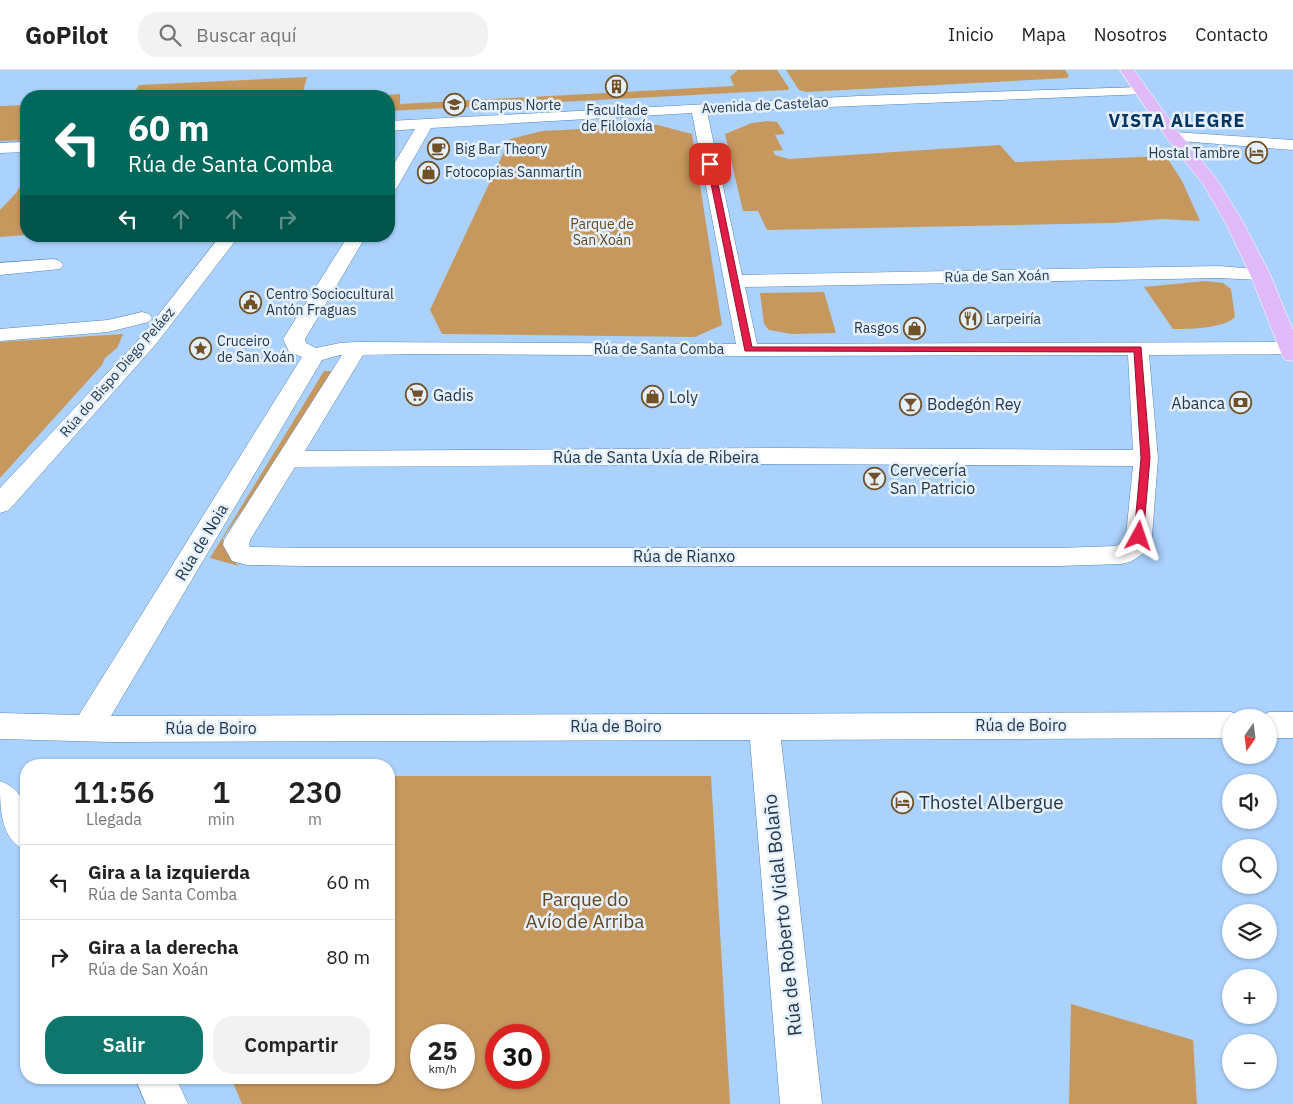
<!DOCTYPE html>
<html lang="es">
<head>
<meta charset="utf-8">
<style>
	:root { --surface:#fff; --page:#f2f2f2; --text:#222; --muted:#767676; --line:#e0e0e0; --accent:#0f766e }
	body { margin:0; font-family:"IBM Plex Sans",sans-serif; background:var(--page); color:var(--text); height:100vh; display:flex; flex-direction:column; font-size:19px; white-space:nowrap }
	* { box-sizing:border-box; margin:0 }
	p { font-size:16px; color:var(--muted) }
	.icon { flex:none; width:28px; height:28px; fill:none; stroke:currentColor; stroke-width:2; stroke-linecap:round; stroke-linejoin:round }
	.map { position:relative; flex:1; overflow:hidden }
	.side { position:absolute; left:20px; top:689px; width:375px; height:325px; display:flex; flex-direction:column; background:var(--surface); border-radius:20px; box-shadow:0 1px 4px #0004 }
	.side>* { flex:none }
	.guide { position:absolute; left:20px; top:20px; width:375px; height:152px; border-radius:20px; box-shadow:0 1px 4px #0004; background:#00695c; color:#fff; overflow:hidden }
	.needle { width:32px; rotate:194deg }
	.fabs { position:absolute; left:1222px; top:639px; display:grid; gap:10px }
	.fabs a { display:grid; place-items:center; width:55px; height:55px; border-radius:50%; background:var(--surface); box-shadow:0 1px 4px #0004; font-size:25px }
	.speed { position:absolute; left:410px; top:954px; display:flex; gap:10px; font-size:25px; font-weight:700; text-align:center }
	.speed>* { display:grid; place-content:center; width:65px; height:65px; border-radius:50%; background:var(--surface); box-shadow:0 1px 4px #0004; line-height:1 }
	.speed small { font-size:12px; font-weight:400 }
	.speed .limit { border:8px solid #d22; background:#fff; color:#111 }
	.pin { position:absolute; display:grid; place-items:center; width:42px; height:42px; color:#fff; margin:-21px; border-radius:10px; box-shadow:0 2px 8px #0006 }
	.me { position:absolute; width:55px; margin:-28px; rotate:5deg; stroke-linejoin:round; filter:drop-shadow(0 0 4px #0008) }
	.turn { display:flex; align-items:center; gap:18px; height:105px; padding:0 25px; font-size:22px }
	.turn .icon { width:65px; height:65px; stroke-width:2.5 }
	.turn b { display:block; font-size:35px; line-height:42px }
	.lanes { display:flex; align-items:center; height:48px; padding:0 25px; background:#0003; justify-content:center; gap:25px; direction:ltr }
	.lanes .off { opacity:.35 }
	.eta { display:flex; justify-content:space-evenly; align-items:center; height:85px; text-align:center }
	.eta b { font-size:30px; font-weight:600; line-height:35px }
	.primary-button { display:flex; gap:10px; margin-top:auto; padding:10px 25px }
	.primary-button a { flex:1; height:58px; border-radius:20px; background:var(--accent); color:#fff; font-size:20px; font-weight:600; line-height:58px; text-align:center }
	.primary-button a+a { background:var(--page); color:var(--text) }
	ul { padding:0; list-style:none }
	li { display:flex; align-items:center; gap:15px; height:75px; padding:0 25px; border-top:1px solid var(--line) }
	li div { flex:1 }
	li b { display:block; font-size:19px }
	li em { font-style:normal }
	header { display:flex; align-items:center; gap:30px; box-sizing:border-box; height:70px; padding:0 25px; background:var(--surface); border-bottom:1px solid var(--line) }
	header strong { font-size:24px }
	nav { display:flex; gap:28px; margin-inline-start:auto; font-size:18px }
	.search { width:350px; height:45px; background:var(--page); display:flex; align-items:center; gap:12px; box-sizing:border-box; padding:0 18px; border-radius:20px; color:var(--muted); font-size:19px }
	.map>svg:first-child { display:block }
</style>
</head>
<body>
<header>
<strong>GoPilot</strong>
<div class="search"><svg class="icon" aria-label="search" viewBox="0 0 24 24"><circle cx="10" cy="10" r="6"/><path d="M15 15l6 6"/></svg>Buscar aquí</div>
<nav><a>Inicio</a><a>Mapa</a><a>Nosotros</a><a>Contacto</a></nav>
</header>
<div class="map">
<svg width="1293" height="1034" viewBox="0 0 1293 1034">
	<rect width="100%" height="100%" fill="#abd2fd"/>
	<g fill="#c7985e" fill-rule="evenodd">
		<path d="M738,0H777L789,18L788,20L389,41V26H378L400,24V34L734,16L730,7Z"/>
		<path d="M786,0H1065L1069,6L1067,8L806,22L799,20Z"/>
		<path d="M307,7L302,26H132L139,15Z"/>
		<path d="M26,35V70L0,71V36Z"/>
		<path d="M767,51L777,52L785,64L775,65L783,80L773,81L775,85L789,89L1000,75L1015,92L1166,86L1182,111L1200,151L1162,149L1113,153L767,160L758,141H743L725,64L752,53Z"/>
		<path d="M658,55L692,64L722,255L695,267L442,264L430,240L510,69L542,61Z"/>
		<path d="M26,108V165L0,167V140L16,123Z"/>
		<path d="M1205,211L1223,213L1231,219L1235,247C1223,259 1189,259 1173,259L1144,217Z"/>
		<path d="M824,222L836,263L792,264L769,260L764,254L760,223Z"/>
		<path d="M123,264L117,278L105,288L102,295L0,408V272Z"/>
		<path d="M324,301H340L223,468C224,481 230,487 239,496L210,488Z"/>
		<path d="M389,706H711L730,1034H242L231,1008H389ZM421,965H464V1008H421ZM496,965H539V1008H496Z"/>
		<path d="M1071,934L1193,970L1197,1034H1069Z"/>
	</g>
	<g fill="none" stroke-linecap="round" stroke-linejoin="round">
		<defs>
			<g id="minor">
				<path d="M1141,17L1146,18L1148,21L1146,24L707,42L742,205L1219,196L1267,200L1270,204L1267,208L1260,210L1219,208L745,217L757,274L1293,272V284H1291L1149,285L1158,388L1152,466L1143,484L1130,492L1121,494L1058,496H305L247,495L232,491L223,475L224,470L342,285H340L322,290L111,646L1231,642L1242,646L1243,648H1231V668L781,670L822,1034H780L750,670L111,672L0,669V643L79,645L302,287L289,282L283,269L348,166H366L305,269L306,273L316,278L340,273L357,272L736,274L692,43L431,58L398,116L395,120L389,121V102L415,59L389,61V51L859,26ZM412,284L748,286L1128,285L1133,380L780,378L305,381L363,285ZM780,394L1133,396L1126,466L1124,471L1116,476L1058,478H305L250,477L249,475L250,470L295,397Z"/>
				<path d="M1174,62L1293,70V80L1168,70L1166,67L1168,64Z"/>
				<path d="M26,72V82L0,83V73Z"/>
				<path d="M220,166H239L156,274L9,440L0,443V418L142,266Z"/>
				<path d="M53,189L60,191L63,195L60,199L0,205V193Z"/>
				<path d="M142,242L149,244L152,248L149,252L108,262L0,271V259L108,250Z"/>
				<path d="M1269,642H1293V668H1269V648H1257Z"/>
				<path d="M0,711C32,722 26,752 26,780C0,770 0,738 0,711Z"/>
				<path d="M135,1008H176L188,1034H146Z"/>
			</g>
			<path id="major" d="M1120,0H1134L1180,64L1216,108L1243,152L1270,204L1293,260V291L1285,290L1282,285L1250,204L1225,152L1203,114L1168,70Z"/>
		</defs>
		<use href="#minor" stroke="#5785b6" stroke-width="1"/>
		<use href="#major" stroke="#fff" stroke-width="1"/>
		<use href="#minor" fill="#fff" fill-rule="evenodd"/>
		<use href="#major" fill="#e0baf8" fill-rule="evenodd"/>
	</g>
	<path fill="#e11d48" stroke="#92132f" d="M710,92L714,94L752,277H1141L1150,388L1143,469H1135L1134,466L1141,388L1134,282L745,281L707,94Z"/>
	<defs>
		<symbol id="building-ring" viewBox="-11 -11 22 22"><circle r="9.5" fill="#e6f0fb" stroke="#715127" stroke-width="1.5"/><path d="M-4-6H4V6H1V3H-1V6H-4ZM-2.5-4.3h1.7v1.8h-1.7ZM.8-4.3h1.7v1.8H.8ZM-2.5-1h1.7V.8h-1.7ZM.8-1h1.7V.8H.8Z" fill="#715127"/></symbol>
		<symbol id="university-ring" viewBox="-11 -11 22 22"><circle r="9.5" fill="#e6f0fb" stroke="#715127" stroke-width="1.5"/><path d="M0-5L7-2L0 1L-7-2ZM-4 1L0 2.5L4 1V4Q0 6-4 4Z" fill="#715127"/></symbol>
		<symbol id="cafe-ring" viewBox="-11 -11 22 22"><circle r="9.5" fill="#e6f0fb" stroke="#715127" stroke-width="1.5"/><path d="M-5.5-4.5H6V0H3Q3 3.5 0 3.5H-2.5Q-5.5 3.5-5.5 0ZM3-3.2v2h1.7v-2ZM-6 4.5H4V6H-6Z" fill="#715127"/></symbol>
		<symbol id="hotel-ring" viewBox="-11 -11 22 22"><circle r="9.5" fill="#e6f0fb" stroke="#715127" stroke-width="1.5"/><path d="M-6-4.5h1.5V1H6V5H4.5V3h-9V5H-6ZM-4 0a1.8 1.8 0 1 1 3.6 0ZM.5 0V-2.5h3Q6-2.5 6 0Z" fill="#715127"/></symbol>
		<symbol id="shop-ring" viewBox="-11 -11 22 22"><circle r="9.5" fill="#e6f0fb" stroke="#715127" stroke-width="1.5"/><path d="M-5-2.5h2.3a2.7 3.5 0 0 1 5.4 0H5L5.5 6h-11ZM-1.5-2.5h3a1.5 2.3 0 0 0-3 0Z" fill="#715127"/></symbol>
		<symbol id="civic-ring" viewBox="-11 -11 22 22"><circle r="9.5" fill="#e6f0fb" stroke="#715127" stroke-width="1.5"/><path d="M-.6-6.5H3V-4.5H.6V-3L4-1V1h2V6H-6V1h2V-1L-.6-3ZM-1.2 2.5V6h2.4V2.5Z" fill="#715127"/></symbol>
		<symbol id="restaurant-ring" viewBox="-11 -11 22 22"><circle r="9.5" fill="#e6f0fb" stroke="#715127" stroke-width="1.5"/><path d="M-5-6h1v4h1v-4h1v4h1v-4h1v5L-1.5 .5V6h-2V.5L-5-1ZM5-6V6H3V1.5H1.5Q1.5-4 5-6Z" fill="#715127"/></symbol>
		<symbol id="sight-ring" viewBox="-11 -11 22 22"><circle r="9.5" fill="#e6f0fb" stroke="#715127" stroke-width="1.5"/><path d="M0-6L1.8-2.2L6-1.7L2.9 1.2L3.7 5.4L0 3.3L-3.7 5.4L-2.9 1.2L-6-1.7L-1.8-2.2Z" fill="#715127"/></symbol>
		<symbol id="supermarket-ring" viewBox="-11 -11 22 22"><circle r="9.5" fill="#e6f0fb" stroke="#715127" stroke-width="1.5"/><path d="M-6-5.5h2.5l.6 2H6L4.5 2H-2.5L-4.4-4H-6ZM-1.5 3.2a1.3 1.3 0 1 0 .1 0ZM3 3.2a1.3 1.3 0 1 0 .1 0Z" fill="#715127"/></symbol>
		<symbol id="bank-ring" viewBox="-11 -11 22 22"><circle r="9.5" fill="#e6f0fb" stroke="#715127" stroke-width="1.5"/><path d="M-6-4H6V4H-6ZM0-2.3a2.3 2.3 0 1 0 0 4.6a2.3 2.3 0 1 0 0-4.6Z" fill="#715127"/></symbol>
		<symbol id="bar-ring" viewBox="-11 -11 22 22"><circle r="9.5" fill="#e6f0fb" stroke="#715127" stroke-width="1.5"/><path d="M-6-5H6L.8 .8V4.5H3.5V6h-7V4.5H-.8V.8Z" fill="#715127"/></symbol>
	</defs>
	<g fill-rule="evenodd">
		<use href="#building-ring" x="604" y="4" width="25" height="25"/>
		<use href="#university-ring" x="442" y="22" width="25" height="25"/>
		<use href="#cafe-ring" x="426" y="66" width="25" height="25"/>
		<use href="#hotel-ring" x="1244" y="70" width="25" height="25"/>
		<use href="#shop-ring" x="416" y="90" width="25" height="25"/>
		<use href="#civic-ring" x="238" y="220" width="25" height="25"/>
		<use href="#restaurant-ring" x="958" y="236" width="25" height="25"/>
		<use href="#shop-ring" x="902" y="246" width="25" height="25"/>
		<use href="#sight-ring" x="188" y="266" width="25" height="25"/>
		<use href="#supermarket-ring" x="404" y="312" width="25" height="25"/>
		<use href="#shop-ring" x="640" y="314" width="25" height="25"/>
		<use href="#bank-ring" x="1228" y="320" width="25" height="25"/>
		<use href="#bar-ring" x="898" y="322" width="25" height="25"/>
		<use href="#bar-ring" x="862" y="396" width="25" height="25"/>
		<use href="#hotel-ring" x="890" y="720" width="25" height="25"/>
	</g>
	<g text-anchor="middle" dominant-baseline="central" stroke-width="5" stroke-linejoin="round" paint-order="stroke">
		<g font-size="14" fill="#23364b" stroke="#e6f0fb" text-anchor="start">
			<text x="471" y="35">Campus Norte</text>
			<text x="617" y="40" text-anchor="middle">Facultade<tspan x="617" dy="16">de Filoloxía</tspan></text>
			<text x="455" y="79">Big Bar Theory</text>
			<text x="1240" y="83" text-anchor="end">Hostal Tambre</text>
			<text x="445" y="102">Fotocopias Sanmartín</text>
			<text x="266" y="224">Centro Sociocultural<tspan x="266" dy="16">Antón Fraguas</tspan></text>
			<text x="986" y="249">Larpeiría</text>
			<text x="899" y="258" text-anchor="end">Rasgos</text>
			<text x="217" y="271">Cruceiro<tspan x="217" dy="16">de San Xoán</tspan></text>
		</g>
		<g font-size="14" fill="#23364b" stroke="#e6f0fb">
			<text transform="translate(765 35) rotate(-3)">Avenida de Castelao</text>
			<text transform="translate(997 206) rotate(-1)">Rúa de San Xoán</text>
			<text x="659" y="279">Rúa de Santa Comba</text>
			<text transform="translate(117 302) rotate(-49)">Rúa do Bispo Diego Peláez</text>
		</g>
		<g font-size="14" fill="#644620" stroke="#e6f0fb">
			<text x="602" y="154">Parque de<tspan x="602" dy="16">San Xoán</tspan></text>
		</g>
		<g font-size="16" fill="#23364b" stroke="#e6f0fb" text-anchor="start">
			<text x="433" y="325">Gadis</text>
			<text x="669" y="327">Loly</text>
			<text x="1225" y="333" text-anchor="end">Abanca</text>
			<text x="927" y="334">Bodegón Rey</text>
			<text x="890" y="400">Cervecería<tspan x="890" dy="18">San Patricio</tspan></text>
		</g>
		<g font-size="16" fill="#23364b" stroke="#e6f0fb">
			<text x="656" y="387">Rúa de Santa Uxía de Ribeira</text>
			<text transform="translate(201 472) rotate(-59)">Rúa de Noia</text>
			<text x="684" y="486">Rúa de Rianxo</text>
			<text x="1021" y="655">Rúa de Boiro</text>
			<text x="616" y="656">Rúa de Boiro</text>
			<text x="211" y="658">Rúa de Boiro</text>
		</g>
		<g font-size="18" font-weight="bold" letter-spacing="1" fill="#053561" stroke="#e6f0fb">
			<text x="1177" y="50">VISTA ALEGRE</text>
		</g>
		<g font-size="19" fill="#23364b" stroke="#e6f0fb" text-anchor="start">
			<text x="919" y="732">Thostel Albergue</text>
		</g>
		<g font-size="19" fill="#644620" stroke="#e6f0fb">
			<text x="585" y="829">Parque do<tspan x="585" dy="22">Avío de Arriba</tspan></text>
		</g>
		<g font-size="19" fill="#23364b" stroke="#e6f0fb">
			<text transform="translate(782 845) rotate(-96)">Rúa de Roberto Vidal Bolaño</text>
		</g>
	</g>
</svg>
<div class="fabs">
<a><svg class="needle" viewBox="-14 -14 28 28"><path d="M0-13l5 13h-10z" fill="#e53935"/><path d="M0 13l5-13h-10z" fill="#767676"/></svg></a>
<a><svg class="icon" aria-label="sound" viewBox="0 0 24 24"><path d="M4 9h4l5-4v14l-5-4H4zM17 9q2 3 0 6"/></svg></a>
<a><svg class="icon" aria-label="search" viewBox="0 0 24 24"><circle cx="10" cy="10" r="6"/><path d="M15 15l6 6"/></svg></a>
<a><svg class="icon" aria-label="layers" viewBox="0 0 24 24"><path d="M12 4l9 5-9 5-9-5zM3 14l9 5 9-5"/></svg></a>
<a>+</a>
<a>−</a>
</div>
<div class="speed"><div>25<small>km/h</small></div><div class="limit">30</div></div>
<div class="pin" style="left:710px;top:94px;background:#d93025"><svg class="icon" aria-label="arrive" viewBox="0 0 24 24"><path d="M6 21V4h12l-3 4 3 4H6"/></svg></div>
<svg class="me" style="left:1139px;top:466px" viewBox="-20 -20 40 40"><path d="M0-17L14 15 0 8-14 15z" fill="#e11d48" stroke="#fff" stroke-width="4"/></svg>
<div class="guide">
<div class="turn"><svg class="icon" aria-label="left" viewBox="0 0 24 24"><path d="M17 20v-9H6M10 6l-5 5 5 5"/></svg><div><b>60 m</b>Rúa de Santa Comba</div></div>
<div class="lanes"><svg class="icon" aria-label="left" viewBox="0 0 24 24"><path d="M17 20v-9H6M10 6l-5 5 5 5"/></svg><svg class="icon off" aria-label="ahead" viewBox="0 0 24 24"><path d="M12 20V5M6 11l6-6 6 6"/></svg><svg class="icon off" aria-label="ahead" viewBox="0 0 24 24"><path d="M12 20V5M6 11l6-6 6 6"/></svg><svg class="icon off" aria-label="right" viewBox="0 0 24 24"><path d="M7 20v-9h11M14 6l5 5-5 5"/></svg></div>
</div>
<section class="side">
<div class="eta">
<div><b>11:56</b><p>Llegada</p></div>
<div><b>1</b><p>min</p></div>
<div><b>230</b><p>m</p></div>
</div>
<ul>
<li><svg class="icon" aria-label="left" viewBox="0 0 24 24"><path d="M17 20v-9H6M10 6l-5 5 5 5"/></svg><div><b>Gira a la izquierda</b><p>Rúa de Santa Comba</p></div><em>60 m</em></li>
<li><svg class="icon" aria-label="right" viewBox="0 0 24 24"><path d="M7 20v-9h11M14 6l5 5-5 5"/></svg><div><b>Gira a la derecha</b><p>Rúa de San Xoán</p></div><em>80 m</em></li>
</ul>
<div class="primary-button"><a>Salir</a><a>Compartir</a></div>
</section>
</div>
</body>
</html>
